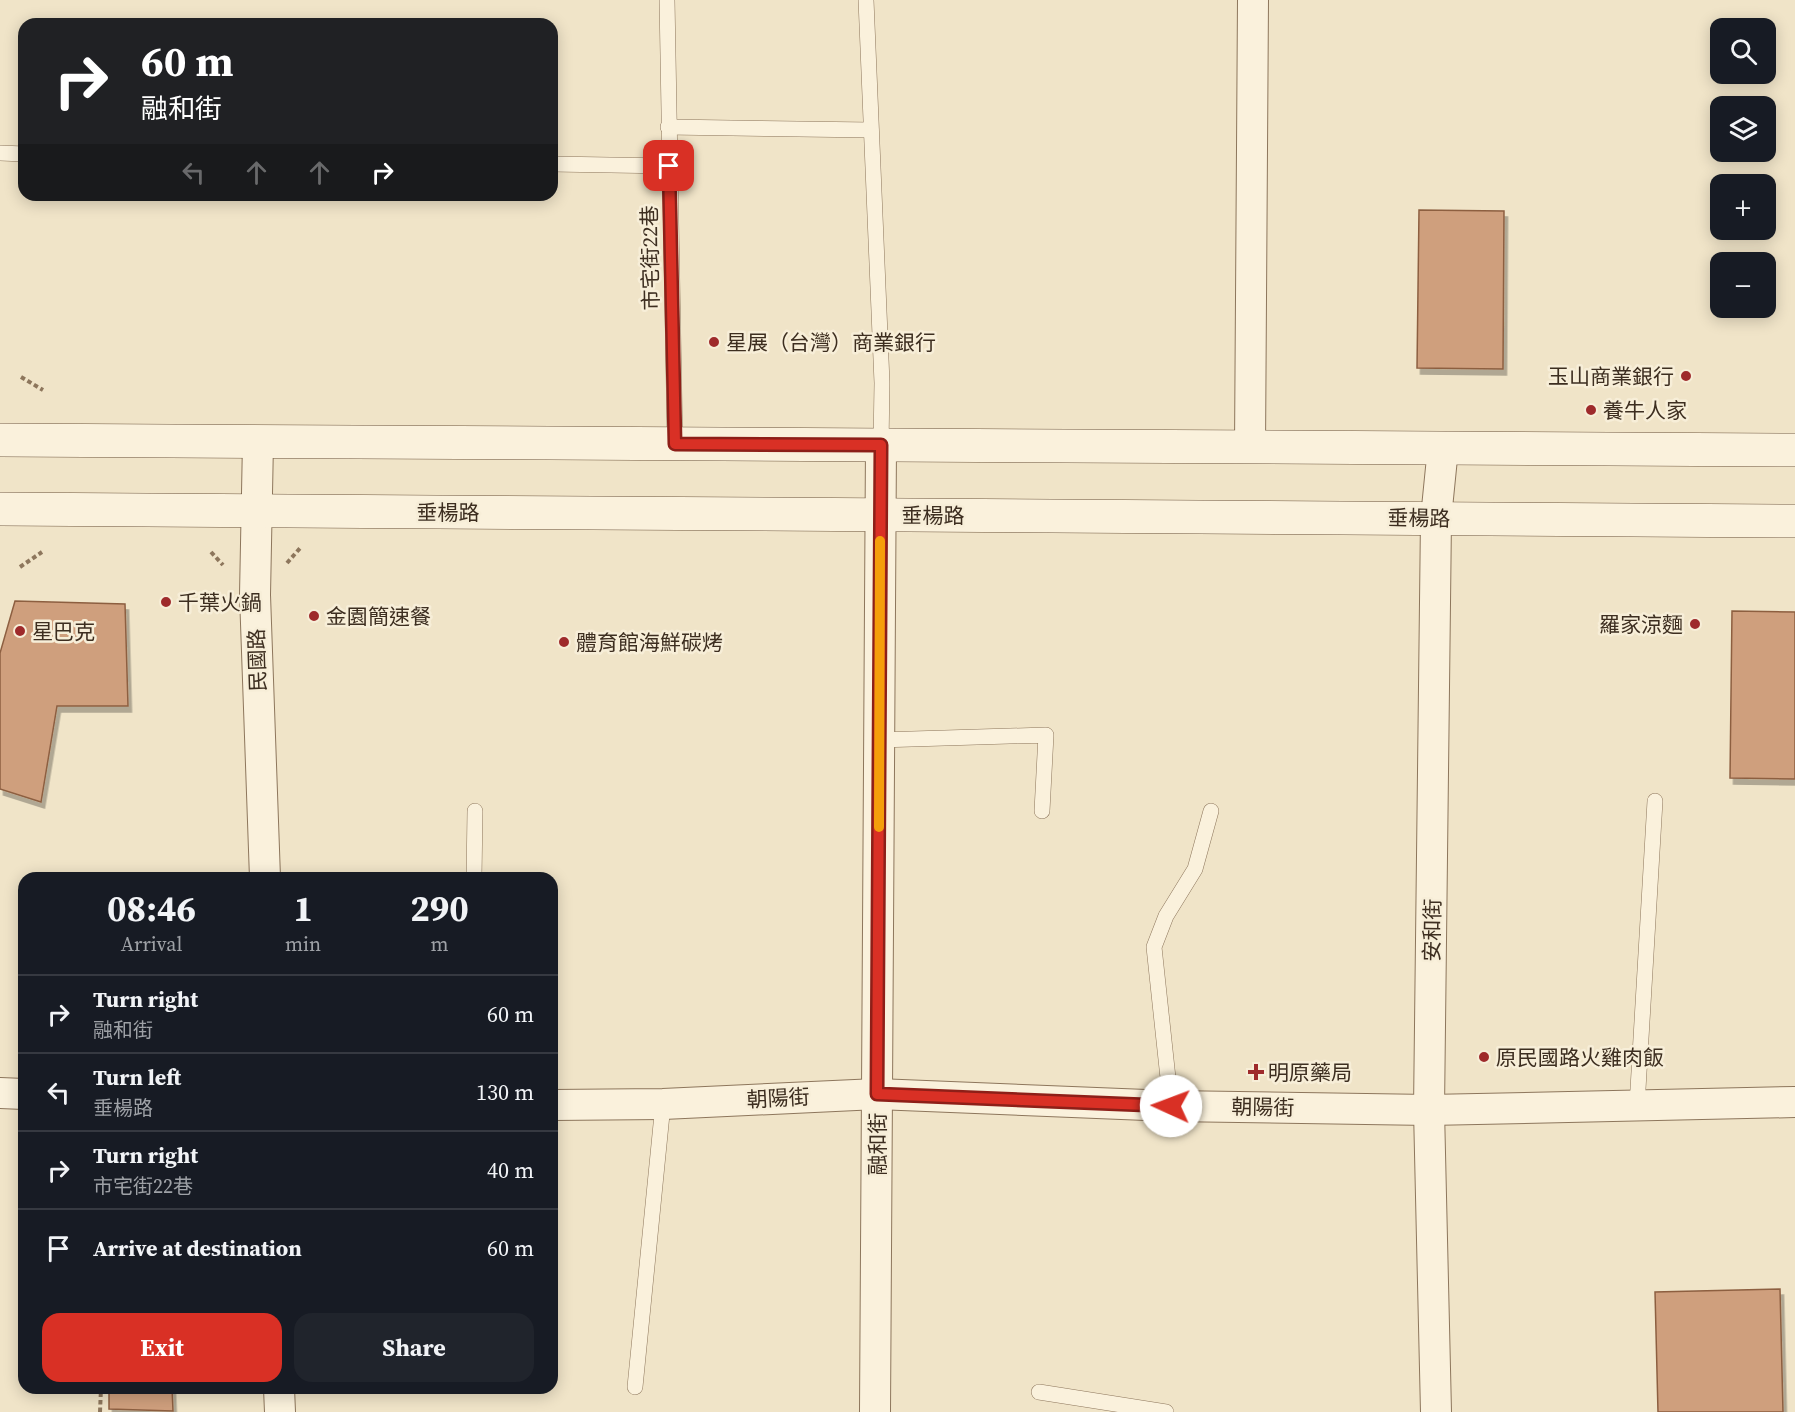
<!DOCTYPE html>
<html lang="en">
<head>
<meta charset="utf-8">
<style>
	:root { --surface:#171b24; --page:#20242c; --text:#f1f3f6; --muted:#9ea1a6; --line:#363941; --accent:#d93025 }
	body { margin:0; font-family:"Source Serif 4","Noto Sans TC",serif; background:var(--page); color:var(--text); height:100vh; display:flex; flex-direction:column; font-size:22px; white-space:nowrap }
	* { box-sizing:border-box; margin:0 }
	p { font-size:20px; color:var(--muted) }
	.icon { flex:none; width:33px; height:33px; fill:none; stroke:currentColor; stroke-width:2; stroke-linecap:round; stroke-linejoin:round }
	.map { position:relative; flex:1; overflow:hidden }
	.panel { position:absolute; left:18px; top:872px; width:540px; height:522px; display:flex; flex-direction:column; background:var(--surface); border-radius:18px; box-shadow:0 3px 15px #0003 }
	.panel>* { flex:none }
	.top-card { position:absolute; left:18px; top:18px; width:540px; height:183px; border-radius:18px; box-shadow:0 3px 15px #0003; background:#202124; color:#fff; overflow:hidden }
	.fabs { position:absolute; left:1710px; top:18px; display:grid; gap:12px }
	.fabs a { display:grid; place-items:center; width:66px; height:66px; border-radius:12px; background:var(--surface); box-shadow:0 3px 15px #0003; font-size:30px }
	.pin { position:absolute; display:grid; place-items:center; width:51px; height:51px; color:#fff; margin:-26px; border-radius:12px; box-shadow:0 3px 9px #0006 }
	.me { position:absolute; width:66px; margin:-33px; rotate:272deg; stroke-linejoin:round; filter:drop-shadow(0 0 4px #0008) }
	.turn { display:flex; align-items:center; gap:21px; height:126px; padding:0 24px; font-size:27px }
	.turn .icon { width:78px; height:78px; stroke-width:2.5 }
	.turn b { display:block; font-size:42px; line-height:51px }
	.lanes { display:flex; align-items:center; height:57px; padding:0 24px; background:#0003; justify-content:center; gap:30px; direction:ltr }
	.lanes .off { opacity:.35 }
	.eta { display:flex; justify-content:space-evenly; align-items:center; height:102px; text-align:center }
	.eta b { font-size:36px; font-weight:700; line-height:42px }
	.action { display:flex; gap:12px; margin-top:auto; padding:12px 24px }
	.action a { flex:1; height:69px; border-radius:18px; background:var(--accent); color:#fff; font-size:24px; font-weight:700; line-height:69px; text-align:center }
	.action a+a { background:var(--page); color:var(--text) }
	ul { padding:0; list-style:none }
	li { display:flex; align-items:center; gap:18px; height:78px; padding:0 24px; border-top:2px solid var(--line) }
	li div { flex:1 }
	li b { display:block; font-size:22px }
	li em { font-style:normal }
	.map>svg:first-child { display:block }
</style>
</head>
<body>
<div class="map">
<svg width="1795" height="1412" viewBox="0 0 1795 1412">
	<defs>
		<filter id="shadow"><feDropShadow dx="3.5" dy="6" stdDeviation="0" flood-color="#0004"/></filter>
	</defs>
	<rect width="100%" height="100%" fill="#f0e4c8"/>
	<g fill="#cf9f7d" stroke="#8d5f41" stroke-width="1.5" filter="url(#shadow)">
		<path d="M1419,210L1504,211L1503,369L1417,368Z"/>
		<path d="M15,601L125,604L128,706H57L41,802L0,789V653Z"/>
		<path d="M1732,611L1795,612V779L1730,778Z"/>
		<path d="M1780,1289L1783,1412H1658L1655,1292Z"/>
		<path d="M109,1388H172L173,1411L109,1409Z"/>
	</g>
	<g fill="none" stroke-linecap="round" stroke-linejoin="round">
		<defs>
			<g id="lane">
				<path d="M667,0L675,444"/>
				<path d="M866,0L882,383L881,445"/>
				<path d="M668,127L871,130"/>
				<path d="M0,153L24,154"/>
				<path d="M552,164L669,166"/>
				<path d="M879,740L1046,735L1042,811"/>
				<path d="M474,878L475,811"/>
				<path d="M1171,1106L1154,947L1166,916L1195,869L1211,811"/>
				<path d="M1637,1106L1655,801"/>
				<path d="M635,1387L663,1104"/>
				<path d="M1039,1392L1166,1412"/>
			</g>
			<g id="street">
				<path d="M258,442L255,595L265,878"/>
				<path d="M1250,447L1253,0"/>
				<path d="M0,1093L24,1094"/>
				<path d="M552,1105L663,1104L877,1094L1171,1106L1429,1110L1795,1102"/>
				<path d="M279,1388L280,1412"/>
				<path d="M875,1412L881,445"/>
				<path d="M1436,1412L1429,1110L1436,518L1443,448"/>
			</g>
			<g id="secondary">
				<path d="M0,440L1795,450"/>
				<path d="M0,509L1795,521"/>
			</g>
		</defs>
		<use href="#lane" stroke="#8d765c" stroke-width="16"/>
		<use href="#street" stroke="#8d765c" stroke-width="32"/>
		<use href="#secondary" stroke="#6f573f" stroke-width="34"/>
		<g stroke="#8d765c" stroke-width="4" stroke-dasharray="4.5 3" stroke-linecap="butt">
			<path d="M21,377L43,390"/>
			<path d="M211,552L223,565"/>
			<path d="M287,563L301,547"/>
			<path d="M20,567L42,552"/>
			<path d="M100,1412L101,1388"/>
		</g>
		<use href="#lane" stroke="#faf1dc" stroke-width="15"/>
		<use href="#street" stroke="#faf1dc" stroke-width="30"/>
		<use href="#secondary" stroke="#faf1dc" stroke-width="33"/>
	</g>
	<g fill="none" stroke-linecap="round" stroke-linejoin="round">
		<defs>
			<path id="route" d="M669,166L675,444L881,445L877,1094L1171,1106"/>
		</defs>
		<use href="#route" stroke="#8d1f18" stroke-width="15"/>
		<use href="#route" stroke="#d93025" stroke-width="10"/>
		<path stroke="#f59e0b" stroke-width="10" d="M879,827L880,541"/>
	</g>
	<g fill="#9e2a2b" stroke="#f7eed8" stroke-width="2">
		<circle cx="714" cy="342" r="6"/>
		<circle cx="1686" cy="376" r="6"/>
		<circle cx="1591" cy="410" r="6"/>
		<circle cx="166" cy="602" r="6"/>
		<circle cx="314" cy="616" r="6"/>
		<circle cx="1695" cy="624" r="6"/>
		<circle cx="20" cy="631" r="6"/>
		<circle cx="564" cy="642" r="6"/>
		<circle cx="1484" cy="1057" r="6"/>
		<path d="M1253 1063h6v6h6v6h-6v6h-6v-6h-6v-6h6z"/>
	</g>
	<g text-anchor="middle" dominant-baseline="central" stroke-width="5" stroke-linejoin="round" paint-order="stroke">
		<g font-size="21" fill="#3d2e20" stroke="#f7eed8">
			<text transform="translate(650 258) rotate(-91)">市宅街22巷</text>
			<text x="448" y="512">垂楊路</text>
			<text x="933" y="515">垂楊路</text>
			<text transform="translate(1419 518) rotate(1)">垂楊路</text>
			<text transform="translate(257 660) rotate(-92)">民國路</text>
			<text transform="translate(1432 930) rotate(-89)">安和街</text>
			<text transform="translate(778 1098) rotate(-3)">朝陽街</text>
			<text transform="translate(1263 1107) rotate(1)">朝陽街</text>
			<text transform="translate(877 1144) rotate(-90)">融和街</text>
		</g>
		<g font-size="21" fill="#3d2e20" stroke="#f7eed8" text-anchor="start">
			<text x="726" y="342">星展（台灣）商業銀行</text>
			<text x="1674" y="376" text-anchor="end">玉山商業銀行</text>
			<text x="1603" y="410">養牛人家</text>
			<text x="178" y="602">千葉火鍋</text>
			<text x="326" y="616">金園簡速餐</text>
			<text x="1683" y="624" text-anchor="end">羅家涼麵</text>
			<text x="32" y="631">星巴克</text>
			<text x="576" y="642">體育館海鮮碳烤</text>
			<text x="1496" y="1057">原民國路火雞肉飯</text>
			<text x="1268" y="1072">明原藥局</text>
		</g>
	</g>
</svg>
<div class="fabs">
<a><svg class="icon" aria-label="search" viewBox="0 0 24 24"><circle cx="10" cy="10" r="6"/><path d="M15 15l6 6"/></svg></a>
<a><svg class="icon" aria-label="layers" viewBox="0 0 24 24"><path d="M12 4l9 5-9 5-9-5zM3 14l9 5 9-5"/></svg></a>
<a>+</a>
<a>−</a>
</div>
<div class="pin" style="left:669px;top:166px;background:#d93025"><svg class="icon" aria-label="arrive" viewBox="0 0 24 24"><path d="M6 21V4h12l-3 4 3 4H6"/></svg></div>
<svg class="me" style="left:1171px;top:1106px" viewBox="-20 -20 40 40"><circle r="19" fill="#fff"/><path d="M0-13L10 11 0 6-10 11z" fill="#d93025"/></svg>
<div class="top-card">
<div class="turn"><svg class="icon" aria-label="right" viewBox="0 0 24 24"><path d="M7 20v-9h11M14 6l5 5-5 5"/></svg><div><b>60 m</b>融和街</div></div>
<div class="lanes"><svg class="icon off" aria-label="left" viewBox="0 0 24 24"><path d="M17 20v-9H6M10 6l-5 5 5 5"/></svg><svg class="icon off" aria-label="ahead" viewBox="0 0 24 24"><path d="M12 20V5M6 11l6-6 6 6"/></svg><svg class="icon off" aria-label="ahead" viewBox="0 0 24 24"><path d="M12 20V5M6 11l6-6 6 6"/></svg><svg class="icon" aria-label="right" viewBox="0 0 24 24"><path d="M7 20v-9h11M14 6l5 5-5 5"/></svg></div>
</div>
<section class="panel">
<div class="eta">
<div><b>08:46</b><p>Arrival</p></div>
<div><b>1</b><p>min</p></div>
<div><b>290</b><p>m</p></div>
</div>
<ul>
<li><svg class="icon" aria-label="right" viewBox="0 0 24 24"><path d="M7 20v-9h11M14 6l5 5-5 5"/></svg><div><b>Turn right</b><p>融和街</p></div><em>60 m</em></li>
<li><svg class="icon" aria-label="left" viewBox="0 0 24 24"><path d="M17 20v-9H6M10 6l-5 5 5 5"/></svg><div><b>Turn left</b><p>垂楊路</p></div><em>130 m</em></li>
<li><svg class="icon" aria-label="right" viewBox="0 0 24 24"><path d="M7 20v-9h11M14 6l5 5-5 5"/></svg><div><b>Turn right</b><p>市宅街22巷</p></div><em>40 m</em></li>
<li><svg class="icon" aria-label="arrive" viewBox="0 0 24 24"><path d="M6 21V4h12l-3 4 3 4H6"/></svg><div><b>Arrive at destination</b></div><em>60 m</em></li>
</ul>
<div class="action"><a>Exit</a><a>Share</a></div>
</section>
</div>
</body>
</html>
